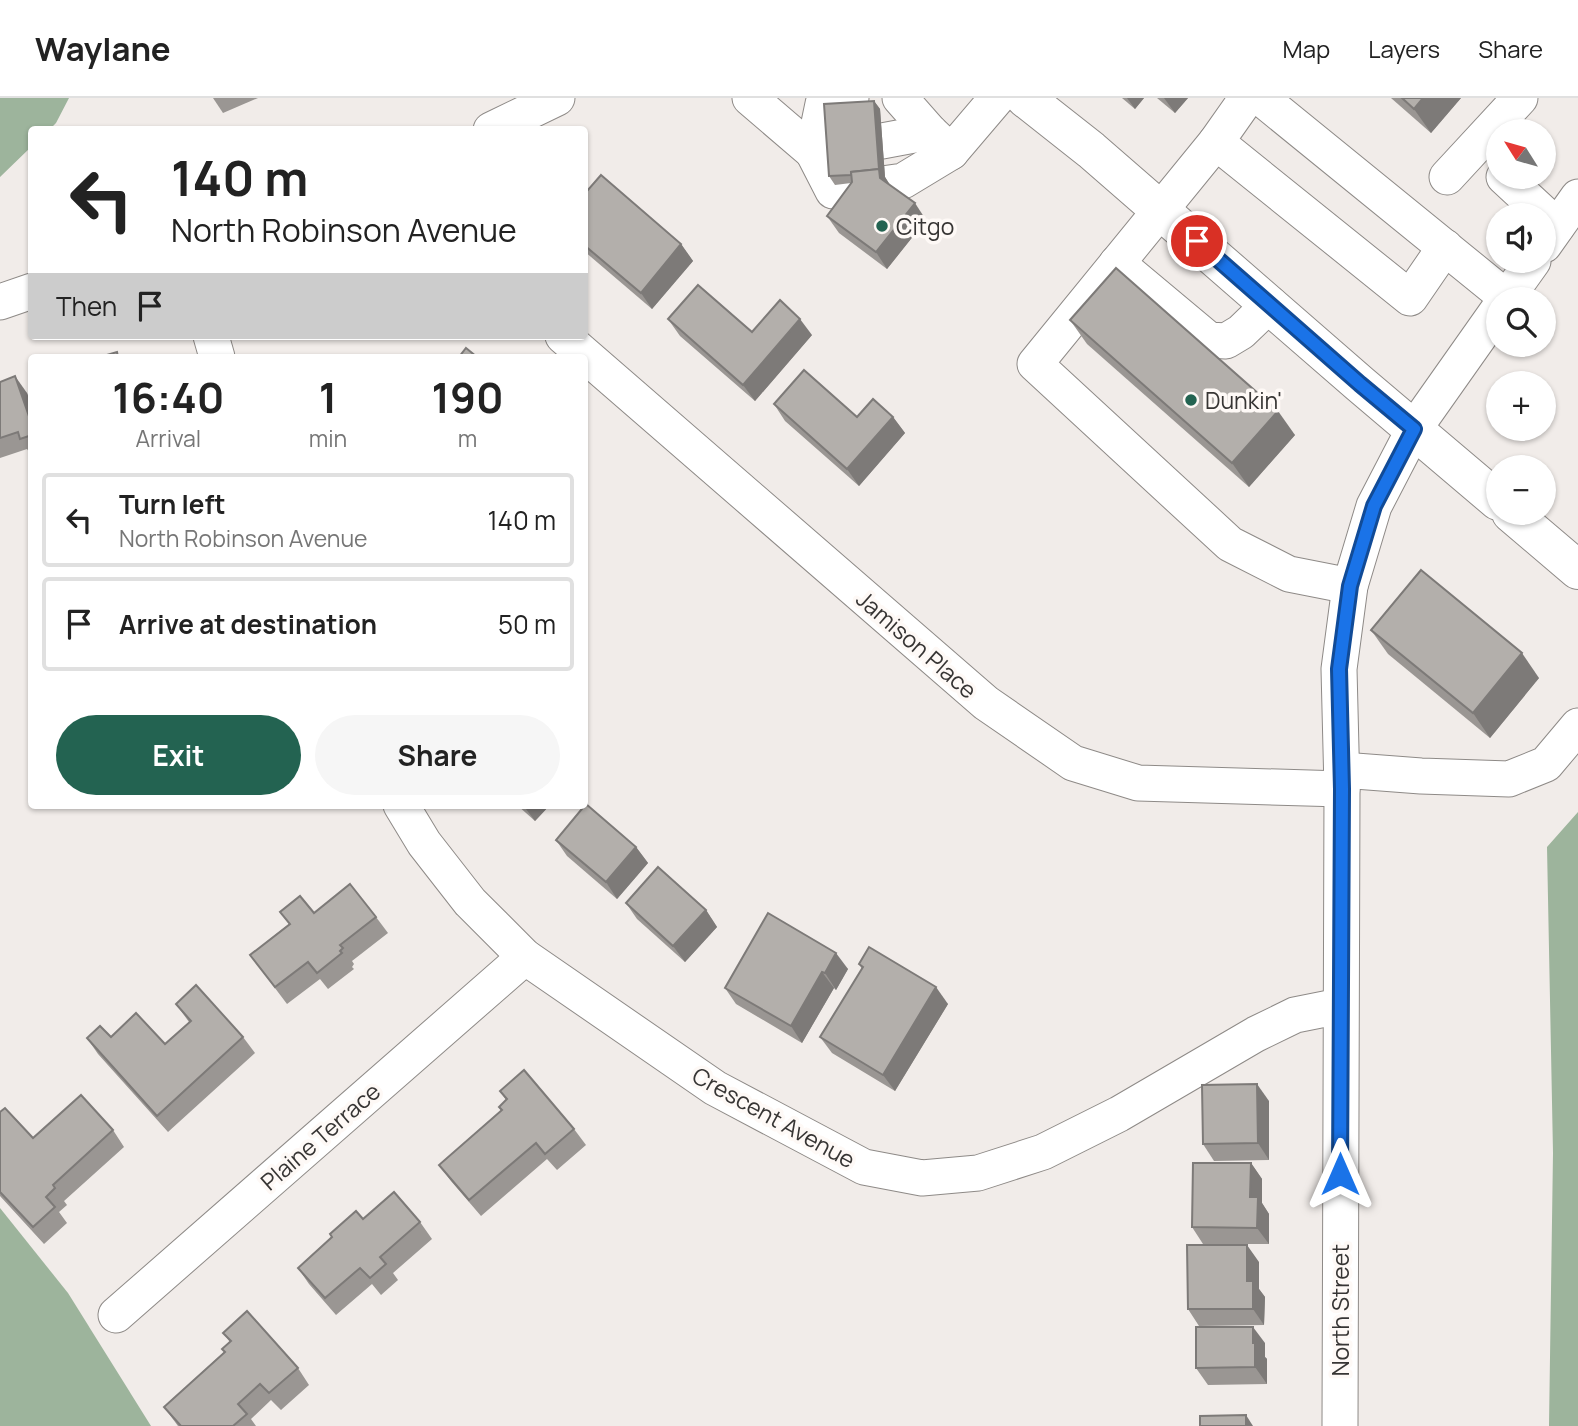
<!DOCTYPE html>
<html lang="en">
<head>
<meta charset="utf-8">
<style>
	:root { --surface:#fff; --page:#f6f6f6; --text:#222; --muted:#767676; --line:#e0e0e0; --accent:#236351 }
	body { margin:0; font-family:Manrope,sans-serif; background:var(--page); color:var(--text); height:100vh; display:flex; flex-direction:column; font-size:26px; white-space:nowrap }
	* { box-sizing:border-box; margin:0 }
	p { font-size:23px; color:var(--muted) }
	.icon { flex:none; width:38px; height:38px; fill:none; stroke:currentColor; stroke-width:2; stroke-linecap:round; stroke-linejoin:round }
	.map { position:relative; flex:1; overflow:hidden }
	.side { position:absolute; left:28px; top:256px; width:560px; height:455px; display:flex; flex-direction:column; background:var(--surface); border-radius:7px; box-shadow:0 2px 5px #0004 }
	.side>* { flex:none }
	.top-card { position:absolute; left:28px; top:28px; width:560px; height:214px; border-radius:7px; box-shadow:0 2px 5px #0004; background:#fff; color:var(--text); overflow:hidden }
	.needle { width:46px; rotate:307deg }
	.fabs { position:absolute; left:1486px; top:21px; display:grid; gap:14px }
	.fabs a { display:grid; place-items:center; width:70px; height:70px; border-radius:50%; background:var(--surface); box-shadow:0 2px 5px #0004; font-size:35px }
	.pin { position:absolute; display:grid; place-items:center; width:60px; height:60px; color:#fff; margin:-30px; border:4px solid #fff; border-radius:50%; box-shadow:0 2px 7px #0007 }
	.me { position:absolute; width:77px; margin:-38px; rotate:0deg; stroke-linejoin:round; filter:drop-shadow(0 0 5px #0008) }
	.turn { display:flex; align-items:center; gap:24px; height:147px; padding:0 28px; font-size:32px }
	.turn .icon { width:91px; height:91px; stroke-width:2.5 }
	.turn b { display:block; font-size:49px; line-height:60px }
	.then { display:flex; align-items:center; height:66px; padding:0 28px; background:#0003; gap:14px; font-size:26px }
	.eta { display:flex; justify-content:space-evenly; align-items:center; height:119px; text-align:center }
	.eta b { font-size:42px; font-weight:700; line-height:49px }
	.primary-button { display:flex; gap:14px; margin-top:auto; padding:14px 28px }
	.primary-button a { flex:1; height:80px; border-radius:42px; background:var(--accent); color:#fff; font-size:28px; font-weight:700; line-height:80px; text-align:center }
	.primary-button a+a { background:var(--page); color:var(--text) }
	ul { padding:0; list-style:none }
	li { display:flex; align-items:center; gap:21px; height:94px; margin:0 14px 10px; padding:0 14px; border:4px solid var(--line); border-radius:7px }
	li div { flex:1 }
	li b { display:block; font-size:26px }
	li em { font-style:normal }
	header { display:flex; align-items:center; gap:42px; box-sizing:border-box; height:98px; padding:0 35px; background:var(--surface); border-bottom:2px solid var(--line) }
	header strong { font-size:33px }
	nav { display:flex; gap:38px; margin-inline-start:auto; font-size:24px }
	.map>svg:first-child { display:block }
</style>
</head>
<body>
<header>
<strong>Waylane</strong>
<nav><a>Map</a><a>Layers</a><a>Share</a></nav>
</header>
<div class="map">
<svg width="1578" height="1328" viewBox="0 0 1578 1328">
	<rect width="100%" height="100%" fill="#f1ece9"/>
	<g fill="#9db49c">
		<path d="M0,0H69L56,25L50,31L32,32L31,49L0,79Z"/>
		<path d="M1578,714V1328H1549L1553,1055L1547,749Z"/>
		<path d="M0,1110L68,1195L151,1328H0Z"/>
	</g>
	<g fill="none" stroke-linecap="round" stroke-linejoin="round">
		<defs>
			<g id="minor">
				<path d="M750,0L813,54L823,6L851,0"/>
				<path d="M900,0L930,34L951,54L997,0"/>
				<path d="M1247,0L1216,44L1410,200L1445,149"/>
				<path d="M1261,0L1507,200"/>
				<path d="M491,32L557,0"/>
				<path d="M882,43L930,34"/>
				<path d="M1216,44L1035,266L1230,446L1289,476L1350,488"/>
				<path d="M832,51L813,54L833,93L903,83L951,54"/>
				<path d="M1447,79L1520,0"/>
				<path d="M1504,79L1557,128"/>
				<path d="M1544,147L1578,99"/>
				<path d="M1117,165L1209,242L1226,243L1241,234L1270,206"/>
				<path d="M1506,201L1533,163"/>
				<path d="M0,204L32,193"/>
				<path d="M211,238L217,259"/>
				<path d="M563,238L986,605L1073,665L1138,685L1342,691"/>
				<path d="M1342,672L1421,678L1509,681L1546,666L1578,628"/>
				<path d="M401,707L424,745L470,804L525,859L715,990L864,1069L922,1080L978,1075L1043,1054L1119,1016L1256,936L1295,917L1340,908"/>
				<path d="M116,1217L525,859"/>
				<path d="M1340,1328L1342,691L1339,571L1350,488L1374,408L1414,331L1498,212"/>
			</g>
			<g id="highway">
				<path d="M1025,0L1091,52L1360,286L1498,403"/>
				<path d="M1511,415L1578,472"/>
			</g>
		</defs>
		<use href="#minor" stroke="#8e8a87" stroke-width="37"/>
		<use href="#highway" stroke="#8e8a87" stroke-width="40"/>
		<use href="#minor" stroke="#fff" stroke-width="35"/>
		<use href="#highway" stroke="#fff" stroke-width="38"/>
	</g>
	<g fill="#9a9693">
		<path d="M213,0H258L223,15Z"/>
		<path d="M1122,0H1144L1135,11Z"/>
		<path d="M1157,0H1188L1175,15Z"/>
		<path d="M1391,0H1461L1431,35Z"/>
		<path d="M874,3L880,11L885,79L890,87L926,122L887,171L839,135L827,118L851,85L835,87L829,78Z"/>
		<path d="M584,89L681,146L693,163L652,211L584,153Z"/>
		<path d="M668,221L752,234L812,237L755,303L680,238Z"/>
		<path d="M1070,222L1295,337L1249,389L1087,246Z"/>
		<path d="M0,284L27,295L32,309V358L27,351L0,360Z"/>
		<path d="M774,306L857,319H893L905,335L859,388L785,323Z"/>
		<path d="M1371,532L1539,580L1490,640L1388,556Z"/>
		<path d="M517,707H550L535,723Z"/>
		<path d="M556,742L636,749L648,765L617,801L567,758Z"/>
		<path d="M626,805L706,812L717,829L685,864L637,821Z"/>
		<path d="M280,814L376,819L388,835L352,863L354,866L352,869L354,871L328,891L320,881L287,906L250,857L289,826Z"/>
		<path d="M768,815L848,871L836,892L834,890L802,945L736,906L725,890Z"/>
		<path d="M859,866L948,906L895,993L832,955L820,939L862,871Z"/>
		<path d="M176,906L243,939L255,955L168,1034L98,956L87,940L111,939L165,946L189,924Z"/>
		<path d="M500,993L574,1031L586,1047L557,1072L547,1061L481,1118L451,1083L439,1067L501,1013L499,1009L506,1002Z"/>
		<path d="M1269,1003V1062L1214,1063L1203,1046Z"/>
		<path d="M0,1014L33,1040L113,1032L124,1049L64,1103L67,1107L59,1114L67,1125L44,1146L0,1098Z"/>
		<path d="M1251,1065L1262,1081V1105L1269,1116V1146H1203L1192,1129Z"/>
		<path d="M363,1121L420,1124L432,1141L393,1175L398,1182L381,1197L372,1186L336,1217L309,1186L298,1170Z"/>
		<path d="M1259,1164V1191L1265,1199L1264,1227L1199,1228L1188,1211Z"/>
		<path d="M223,1235L298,1270L309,1287L281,1312L271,1302L251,1321L256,1328H178L164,1309L224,1254L230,1244Z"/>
		<path d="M1265,1245V1259L1267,1261V1286L1208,1287L1196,1270Z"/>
	</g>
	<g fill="#7d7a78">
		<path d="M1127,0H1144L1135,11Z"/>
		<path d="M1164,0H1188L1175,15Z"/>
		<path d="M1423,0H1461L1431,35L1414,11Z"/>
		<path d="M874,3L880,11L885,79L890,87L880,80L879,74Z"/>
		<path d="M915,105L926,122L887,171L876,154Z"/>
		<path d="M681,146L693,163L652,211L641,195Z"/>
		<path d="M800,221L812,237L755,303L743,287Z"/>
		<path d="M15,278L27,295L32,309V327Z"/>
		<path d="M1278,313L1295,337L1249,389L1232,365Z"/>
		<path d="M893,319L905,335L859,388L847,371Z"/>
		<path d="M1522,555L1539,580L1490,640L1473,615Z"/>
		<path d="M523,707H550L535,723Z"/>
		<path d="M636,749L648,765L617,801L606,784Z"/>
		<path d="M706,812L717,829L685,864L673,848Z"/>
		<path d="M836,855L848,871L836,892L825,875Z"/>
		<path d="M822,874L834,890L802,945L791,928Z"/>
		<path d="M936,889L948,906L895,993L883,977Z"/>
		<path d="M1257,986L1269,1003V1062L1258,1045Z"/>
		<path d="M1251,1065L1262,1081V1105L1269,1116V1146L1257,1130L1250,1099Z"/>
		<path d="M1247,1147L1259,1164V1191L1265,1199L1264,1227L1253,1211L1247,1183Z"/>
		<path d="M1253,1229L1265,1245V1259L1267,1261V1286L1255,1269Z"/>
		<path d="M1246,1317L1253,1328H1246Z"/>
	</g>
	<g fill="#b3afab" stroke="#7d7a78" stroke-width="2">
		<path d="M1402,0H1423L1414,11Z"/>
		<path d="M874,3L879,71L851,74V77L829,78L824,6Z"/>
		<path d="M879,71L880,80L915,105L876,154L827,118L852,84L851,74Z"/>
		<path d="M601,77L681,146L641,195L584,147V89L588,92Z"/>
		<path d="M1116,170L1278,313L1232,365L1070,222Z"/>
		<path d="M698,187L752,234L780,202L800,221L743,287L668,221Z"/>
		<path d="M466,250L477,259H459Z"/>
		<path d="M117,254L118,259H100Z"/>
		<path d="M804,272L857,319L873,301L893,319L847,371L774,306Z"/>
		<path d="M15,278L32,327V337L20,341L18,334L0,340V284Z"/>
		<path d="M1421,472L1522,555L1473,615L1371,532Z"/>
		<path d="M586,706L636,749L606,784L556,742Z"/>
		<path d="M658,769L706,812L673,848L626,805Z"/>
		<path d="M350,786L376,819L340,847L343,850L340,853L342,855L317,875L308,864L275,889L250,857L290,826L280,814L300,798L314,815Z"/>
		<path d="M768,815L836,855L825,875L822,874L791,928L725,890Z"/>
		<path d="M869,849L936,889L883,977L820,939L863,869L859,866Z"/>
		<path d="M196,887L243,939L157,1018L87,940L100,928L111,939L136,915L165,946L191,923L176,906Z"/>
		<path d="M524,972L574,1031L545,1056L536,1045L469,1102L439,1067L502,1012L499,1009L507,1001L500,993Z"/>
		<path d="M1257,986L1258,1045L1203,1046L1202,987Z"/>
		<path d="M81,997L113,1032L53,1087L55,1090L46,1099L55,1109L33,1129L0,1094V1014L5,1010L33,1040Z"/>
		<path d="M1193,1065H1251L1250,1099H1258L1257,1130L1192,1129Z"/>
		<path d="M394,1094L420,1124L380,1159L386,1166L370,1180L360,1170L325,1200L298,1170L332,1139L330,1136L356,1113L363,1121Z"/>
		<path d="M1187,1147H1247V1183H1253V1211H1188Z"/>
		<path d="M247,1213L298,1270L269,1295L260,1286L238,1306L247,1316L233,1328H181L164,1309L225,1254L222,1251L231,1243L223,1235Z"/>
		<path d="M1196,1229H1253V1245H1255V1269L1196,1270Z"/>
		<path d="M1246,1317V1328H1200V1318Z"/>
	</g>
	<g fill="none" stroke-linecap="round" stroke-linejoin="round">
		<defs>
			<path id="route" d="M1197,143L1360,286L1414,331L1374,408L1350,488L1339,571L1342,691L1340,1076"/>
		</defs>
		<use href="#route" stroke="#114b97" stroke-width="18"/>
		<use href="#route" stroke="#1a73e8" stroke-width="12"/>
	</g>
	<g fill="#236351" stroke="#fef9f6" stroke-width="2.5">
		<circle cx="882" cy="128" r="7"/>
		<circle cx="1191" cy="302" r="7"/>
	</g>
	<g text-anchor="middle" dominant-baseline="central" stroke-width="7" stroke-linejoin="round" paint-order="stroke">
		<g font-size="23" fill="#373534" stroke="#fef9f6" text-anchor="start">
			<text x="896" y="128">Citgo</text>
			<text x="1205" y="302">Dunkin'</text>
		</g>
		<g font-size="23" fill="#373534" stroke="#fef9f6">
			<text transform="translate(917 546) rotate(41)">Jamison Place</text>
			<text transform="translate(774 1019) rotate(29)">Crescent Avenue</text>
			<text transform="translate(320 1038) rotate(-41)">Plaine Terrace</text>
			<text transform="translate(1340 1212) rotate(-90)">North Street</text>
		</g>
	</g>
</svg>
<div class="fabs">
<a><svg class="needle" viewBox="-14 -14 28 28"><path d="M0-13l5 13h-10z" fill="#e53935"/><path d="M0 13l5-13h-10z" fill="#767676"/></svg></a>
<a><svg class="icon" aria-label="sound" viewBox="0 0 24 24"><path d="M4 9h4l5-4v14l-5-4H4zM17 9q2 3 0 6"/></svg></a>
<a><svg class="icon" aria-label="search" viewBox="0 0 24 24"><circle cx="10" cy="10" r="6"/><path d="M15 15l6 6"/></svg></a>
<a>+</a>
<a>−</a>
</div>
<div class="pin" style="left:1197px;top:143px;background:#d93025"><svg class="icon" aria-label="arrive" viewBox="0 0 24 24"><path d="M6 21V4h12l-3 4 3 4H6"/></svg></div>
<svg class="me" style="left:1340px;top:1076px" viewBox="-20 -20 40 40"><path d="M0-17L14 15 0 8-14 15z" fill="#1a73e8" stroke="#fff" stroke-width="4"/></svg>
<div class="top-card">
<div class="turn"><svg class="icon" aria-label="left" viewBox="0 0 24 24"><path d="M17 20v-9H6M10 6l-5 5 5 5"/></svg><div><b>140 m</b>North Robinson Avenue</div></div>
<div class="then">Then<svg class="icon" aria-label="arrive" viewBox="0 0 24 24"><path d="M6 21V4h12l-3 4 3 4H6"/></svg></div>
</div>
<section class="side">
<div class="eta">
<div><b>16:40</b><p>Arrival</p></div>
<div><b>1</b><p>min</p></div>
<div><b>190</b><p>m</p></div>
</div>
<ul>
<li><svg class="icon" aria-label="left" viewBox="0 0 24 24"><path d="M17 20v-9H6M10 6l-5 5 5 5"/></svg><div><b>Turn left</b><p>North Robinson Avenue</p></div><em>140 m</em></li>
<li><svg class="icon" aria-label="arrive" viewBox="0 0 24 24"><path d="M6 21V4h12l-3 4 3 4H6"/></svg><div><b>Arrive at destination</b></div><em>50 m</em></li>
</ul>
<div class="primary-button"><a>Exit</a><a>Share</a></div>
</section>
</div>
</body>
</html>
